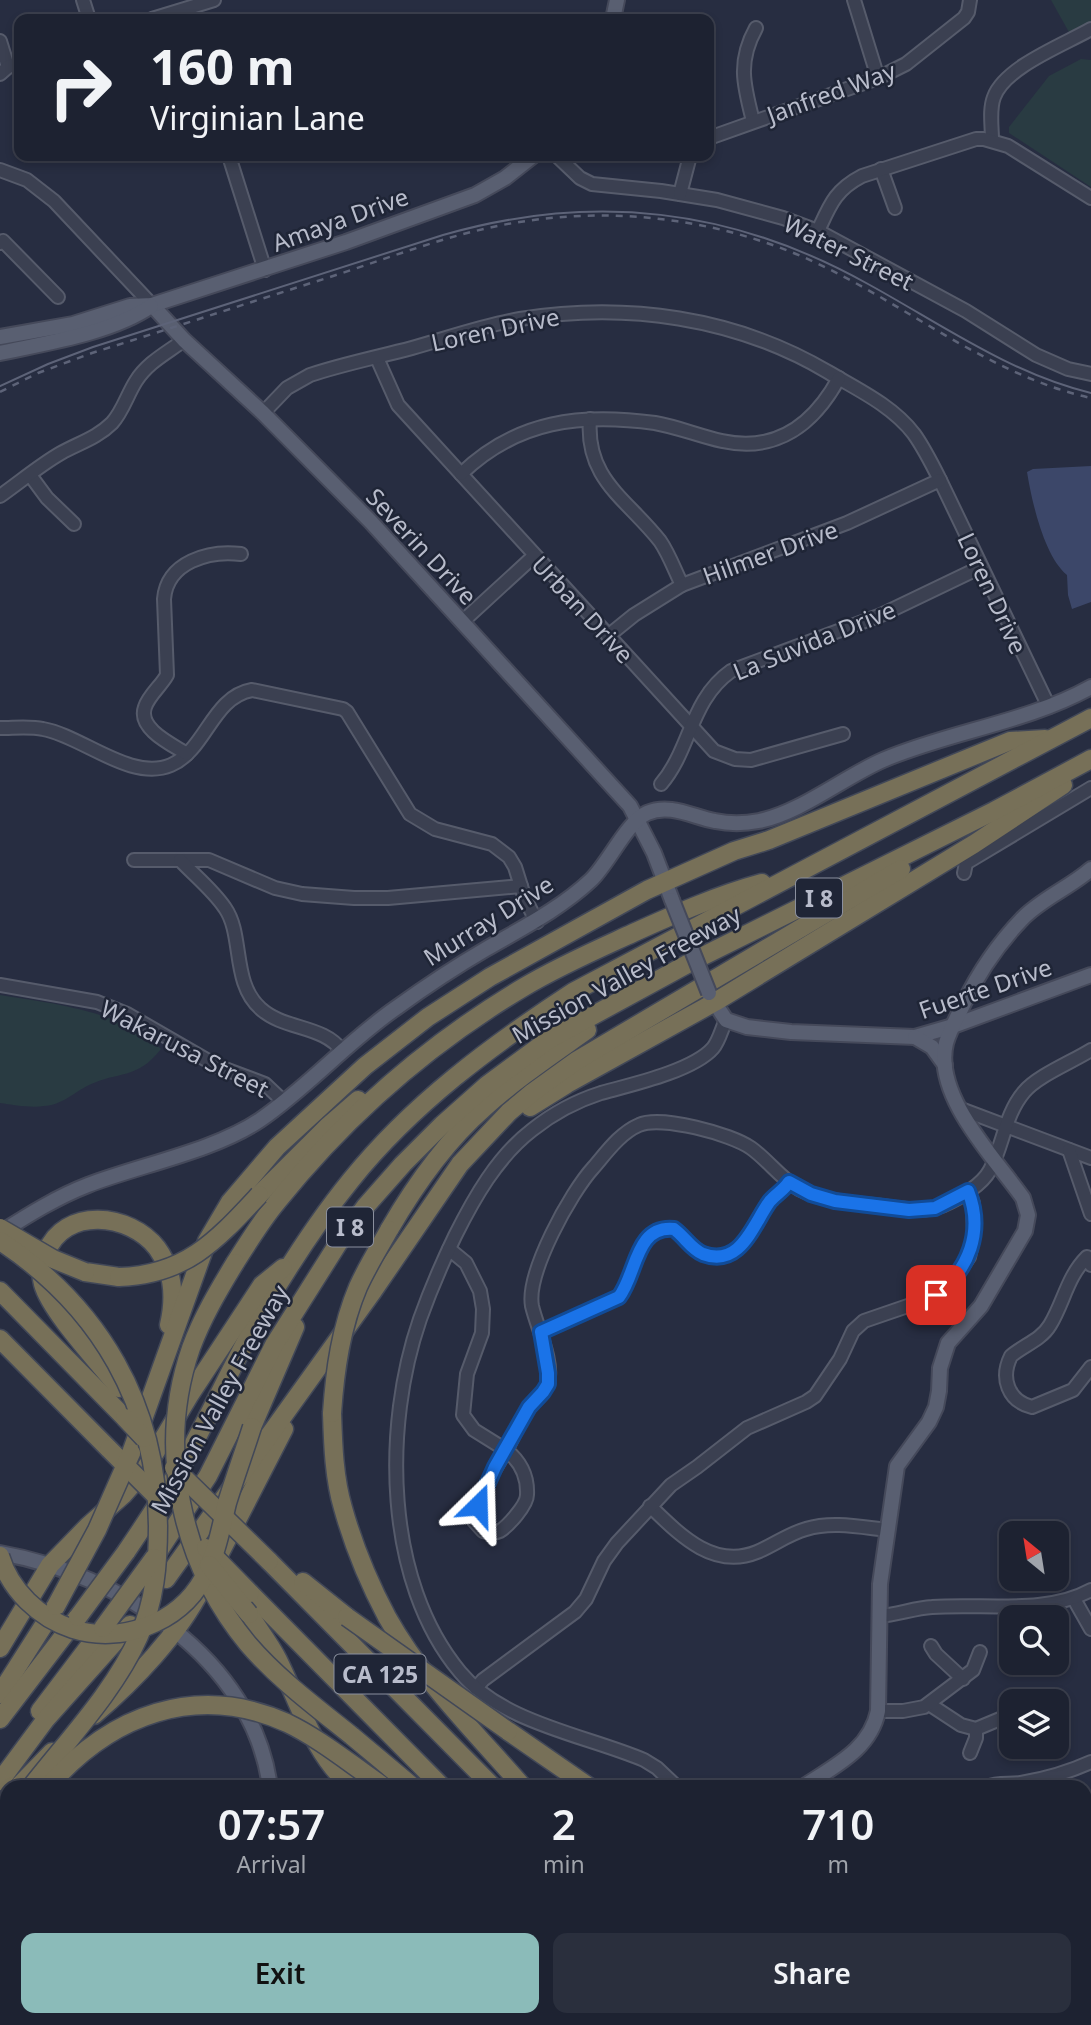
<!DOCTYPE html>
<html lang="en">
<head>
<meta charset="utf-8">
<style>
	:root { --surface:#1d2231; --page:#2a2f3d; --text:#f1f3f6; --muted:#a0a4ab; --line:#3b3f4d; --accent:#8bbbb9 }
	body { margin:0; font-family:"Noto Sans",sans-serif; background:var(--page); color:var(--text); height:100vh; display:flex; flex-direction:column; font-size:26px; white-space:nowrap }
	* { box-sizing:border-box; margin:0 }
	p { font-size:23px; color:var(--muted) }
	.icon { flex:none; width:38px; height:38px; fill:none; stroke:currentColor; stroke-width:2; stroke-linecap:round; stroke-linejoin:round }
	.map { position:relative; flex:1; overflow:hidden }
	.drawer { position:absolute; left:0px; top:1780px; width:1092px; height:247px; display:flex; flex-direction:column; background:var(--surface); border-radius:21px 21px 0 0; box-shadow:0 4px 10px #0003,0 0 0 2px var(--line) }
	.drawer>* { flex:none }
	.top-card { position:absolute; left:14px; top:14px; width:700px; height:147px; border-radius:14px; box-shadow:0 4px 10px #0003,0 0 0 2px var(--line); background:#1d2231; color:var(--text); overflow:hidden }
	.needle { width:46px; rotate:330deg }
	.fabs { position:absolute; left:999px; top:1521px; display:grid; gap:14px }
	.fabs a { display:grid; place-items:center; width:70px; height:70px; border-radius:14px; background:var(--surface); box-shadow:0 4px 10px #0003,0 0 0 2px var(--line); font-size:35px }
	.pin { position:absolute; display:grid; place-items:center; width:60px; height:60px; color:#fff; margin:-30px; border-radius:14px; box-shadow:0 4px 10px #0006 }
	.me { position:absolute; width:77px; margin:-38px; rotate:22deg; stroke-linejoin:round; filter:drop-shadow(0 0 5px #0008) }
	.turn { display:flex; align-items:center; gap:24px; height:147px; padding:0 21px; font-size:32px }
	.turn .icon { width:91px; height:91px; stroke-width:2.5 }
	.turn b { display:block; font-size:49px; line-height:60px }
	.eta { display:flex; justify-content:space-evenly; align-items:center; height:119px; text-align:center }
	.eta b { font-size:42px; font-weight:600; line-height:49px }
	.cta { display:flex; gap:14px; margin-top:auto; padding:14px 21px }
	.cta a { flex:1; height:80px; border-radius:14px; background:var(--accent); color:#111; font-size:28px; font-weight:600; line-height:80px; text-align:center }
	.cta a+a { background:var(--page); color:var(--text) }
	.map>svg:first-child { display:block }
</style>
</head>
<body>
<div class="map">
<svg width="1091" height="2025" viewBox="0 0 1091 2025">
	<rect width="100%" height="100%" fill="#272d41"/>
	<g fill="#293b42">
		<path d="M1051,0H1091V22L1070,34Z"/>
		<path d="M1081,59L1091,60V187L1009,133V127L1049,76Z"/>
		<path d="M0,995C50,1003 124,1011 161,1049C137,1080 118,1071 89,1085C73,1093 62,1105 44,1106C31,1108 13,1105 0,1103Z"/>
	</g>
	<path fill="#3c4769" d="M1091,466V602L1072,609L1068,595L1067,575C1044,556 1032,502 1027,472L1033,469Z"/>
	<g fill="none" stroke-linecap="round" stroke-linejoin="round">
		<defs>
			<g id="minor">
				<path d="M83,0L89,19"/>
				<path d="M854,0L878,78"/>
				<path d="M152,19L214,0"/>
				<path d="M0,41L8,67"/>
				<path d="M0,74L8,67L19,63"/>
				<path d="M753,121C744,86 737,62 756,28"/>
				<path d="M709,138L878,78L906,64L964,18L968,12L970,0"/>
				<path d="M992,140C992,126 989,110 994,97C1005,67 1063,45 1091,29"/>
				<path d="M229,156L265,270"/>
				<path d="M557,156L580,178L592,184L661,191L717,200L783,218L818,231L966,311L1036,355L1068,369L1091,374"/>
				<path d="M881,169L895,208"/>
				<path d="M0,170L27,180L54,201L152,305"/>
				<path d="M680,194L690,156"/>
				<path d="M818,231C830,205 835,190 862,176L976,139H984L1008,146L1091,198"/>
				<path d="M0,243L3,241L58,297"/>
				<path d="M377,358L398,405L714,751L735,759L751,760L843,734"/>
				<path d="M263,413L287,388L310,375C343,364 378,357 412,348C448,338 484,325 520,319C626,302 735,317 828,372C857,389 893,406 914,434C924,448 932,464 940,480L1049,707"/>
				<path d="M590,419C585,479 627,499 660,541C669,554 675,571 682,585"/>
				<path d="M461,474C517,420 581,413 655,423C678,427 699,436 722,441C777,453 814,424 839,378"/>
				<path d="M30,475L47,498L74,524"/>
				<path d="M0,496C20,482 40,465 61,453C79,443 97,438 112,423C123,411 127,395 136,381C148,362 167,353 184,340"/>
				<path d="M462,622L534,556"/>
				<path d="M608,636L634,615L682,585L847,523L940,480"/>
				<path d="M0,728C14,728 30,726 43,729C82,736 131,782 171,765C206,750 212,697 252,690L343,709L347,712L410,814L435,829L492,844L509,857L515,867L525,899L537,922"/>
				<path d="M187,754C173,745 137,729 145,707C149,695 161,686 167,675L164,599C167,562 209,550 241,554"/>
				<path d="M661,784C691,749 690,700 731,671L881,615L981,567"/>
				<path d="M134,860H209L275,888L302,894L354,898H388L521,886"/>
				<path d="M180,860C194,875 213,890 225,908C244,935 231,983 261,1009C284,1030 324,1025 342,1051"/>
				<path d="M964,873L966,863L1091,788"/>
				<path d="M0,985L97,1002L127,1014L217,1066L265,1084L284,1102"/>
				<path d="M961,1109L1091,1158"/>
				<path d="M1069,1150L1091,1214"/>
				<path d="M449,1249L466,1263L480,1291L483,1309L482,1333L467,1374L463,1415L474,1430L506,1450L484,1488L474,1521L483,1531C489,1532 494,1534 500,1531C508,1526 527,1505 527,1495C528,1476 520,1461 506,1450C514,1437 519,1421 529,1408C535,1400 545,1394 548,1383C554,1361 537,1328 532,1306C526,1273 571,1192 593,1168C606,1153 620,1133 639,1125C661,1115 731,1134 751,1148C768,1160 781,1179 799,1189C825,1202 854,1203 882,1206C903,1209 924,1213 944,1205C960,1198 982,1185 990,1170C1003,1146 1005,1114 1024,1092C1037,1076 1072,1062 1091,1050"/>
				<path d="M1091,1265L1087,1257C1067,1277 1064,1302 1050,1325C1041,1340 1024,1345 1011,1356C1000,1378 1008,1401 1032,1407L1073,1390L1091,1367"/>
				<path d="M541,1332L619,1297C637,1274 635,1225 674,1229C685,1237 691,1249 704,1254C741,1268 752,1224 770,1201C776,1194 784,1190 789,1182"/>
				<path d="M650,1506C679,1534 713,1570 757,1552C774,1545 788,1534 806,1529C832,1521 860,1527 887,1530"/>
				<path d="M1074,1599L1091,1629"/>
				<path d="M879,1616C897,1615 914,1608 932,1607C983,1603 1046,1615 1091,1590"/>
				<path d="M931,1646L936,1654L963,1679"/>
				<path d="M476,1688L483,1680L575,1612L586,1599L604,1561L617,1543L671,1485L697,1467L747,1428L806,1402L815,1396L840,1359L853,1331L864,1321L928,1299L953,1280L969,1257L974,1235L973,1203L968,1191"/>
				<path d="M929,1704L961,1725L976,1729L1012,1714"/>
				<path d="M878,1711H903L924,1707L973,1670L980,1652"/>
				<path d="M970,1753L976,1738V1729"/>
				<path d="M677,1787L657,1768L644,1760C585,1735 502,1723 460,1672C384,1581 383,1426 420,1319C430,1291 442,1263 455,1236C474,1198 497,1157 532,1130C552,1114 576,1101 601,1093C630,1085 693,1071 713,1048C719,1041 722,1028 726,1020"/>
				<path d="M987,1787C998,1782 1009,1785 1021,1783C1044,1779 1069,1772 1091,1762"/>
				<path d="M1085,1954L1091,1951"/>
				<path d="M773,2020L777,2025"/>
				<path d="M978,2025L981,2020"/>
			</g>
			<g id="major">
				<path d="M613,19L617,0"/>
				<path d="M152,305L184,340L263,413L371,522L630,806L654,853L672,900"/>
				<path d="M0,337L73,324L130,306L152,305L346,242L475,195L505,178L533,156"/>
				<path d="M0,353C46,343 112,333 151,306"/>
				<path d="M709,994L726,1020L747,1027L791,1032L915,1037L953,1026L1091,975"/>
				<path d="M915,1037L932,1047L945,1065"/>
				<path d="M0,1233C28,1215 57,1197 88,1185C140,1165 214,1151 260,1120C308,1087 347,1042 396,1008C425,987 455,967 486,949C522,928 560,909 591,880C608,864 627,822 647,813C670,803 693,817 715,821C729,824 744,824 759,821C800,813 844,777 883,760C951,731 1026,723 1091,687"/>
				<path d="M0,1553C119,1574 253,1658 270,1787"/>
				<path d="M803,1787C834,1766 870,1750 878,1711L880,1584L897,1466L929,1422L936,1407L939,1391L940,1368L948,1343L981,1306L1025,1231L1028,1215L1023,1198C995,1158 933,1096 946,1043C950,1029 958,1016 964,1003C978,974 999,943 1022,919C1041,899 1069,888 1091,869"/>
				<path d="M309,2020V2025"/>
				<path d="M368,2025L377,2020"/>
			</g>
			<g id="highway">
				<path d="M530,1107L567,1084L715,1002L974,844L1063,785"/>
				<path d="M259,1195L327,1127L358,1100"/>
				<path d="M389,1230C415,1185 445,1142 484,1108C516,1079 552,1055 587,1030"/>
				<path d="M235,1263C248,1243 261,1221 277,1202C345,1117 430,1043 524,987C559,966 596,950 633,933C675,914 718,895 762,883"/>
				<path d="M85,1272L119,1277"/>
				<path d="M0,1291L125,1418"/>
				<path d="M0,1339L109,1449"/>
				<path d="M119,1388C100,1364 50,1311 43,1284C40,1273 41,1263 46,1253C64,1206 130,1213 157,1248C174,1271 175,1299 169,1325"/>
				<path d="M332,1413C333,1444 334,1478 343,1508C353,1544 369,1583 387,1617C422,1680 476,1733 523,1787"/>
				<path d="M252,1427L295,1327"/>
				<path d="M131,1453L207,1241L230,1202L277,1147L365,1066L428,1017L490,977L647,890L734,851L769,840L1010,741L1045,739"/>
				<path d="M126,1552C147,1521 168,1490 186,1458C214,1407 238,1353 267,1303C292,1261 320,1218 351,1180C412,1104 492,1045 573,992L1091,718"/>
				<path d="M218,1557L284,1429"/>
				<path d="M154,1558L208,1476L274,1345L339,1242L365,1207L403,1164L442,1125L487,1085L548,1040L691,962L994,811L1091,759"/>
				<path d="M269,1561L493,1787"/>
				<path d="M166,1579L373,1291L460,1164L509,1112L533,1092L576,1061L901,869"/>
				<path d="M303,1582L347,1617"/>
				<path d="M250,1593L442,1787"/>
				<path d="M249,1614C258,1629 270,1644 278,1660C299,1702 314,1756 352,1787"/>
				<path d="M0,1648L50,1565L88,1526L123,1495L144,1471L189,1396L262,1285L283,1268"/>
				<path d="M0,1694L56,1606"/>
				<path d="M40,1711L103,1628"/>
				<path d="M94,1715C134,1681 178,1635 202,1588"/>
				<path d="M0,1719L78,1617"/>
				<path d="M508,1731L589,1787"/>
				<path d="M352,1736L413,1787"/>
				<path d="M363,1772L384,1787"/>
				<path d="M0,1781L46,1719L130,1625"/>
				<path d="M18,1787L52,1752"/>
				<path d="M0,1807L7,1799"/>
				<path d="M0,1826L7,1817"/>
				<path d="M613,2020L619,2025"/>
				<path d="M664,2020L668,2025"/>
				<path d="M715,2020L719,2025"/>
				<path d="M754,2020L757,2025"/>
			</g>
		</defs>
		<use href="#minor" stroke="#565b6b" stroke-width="16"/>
		<use href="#major" stroke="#45495a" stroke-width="18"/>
		<use href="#highway" stroke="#424858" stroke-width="21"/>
		<use href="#minor" stroke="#3b4051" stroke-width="12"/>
		<use href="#major" stroke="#595f71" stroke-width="14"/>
		<use href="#highway" stroke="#777058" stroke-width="18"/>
		<path stroke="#5d6378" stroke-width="2" d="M0,386L48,364L93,347L443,235C593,192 732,208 868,284C941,324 1009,373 1091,393"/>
		<path stroke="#5d6378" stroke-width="2.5" stroke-dasharray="7 7" stroke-linecap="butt" d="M0,392L38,373L92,353C172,328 251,302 330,277C383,260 434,240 488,228C591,205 699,214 796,254C897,296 983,374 1091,398"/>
		<defs>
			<path id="major-bridge" d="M672,900L709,993"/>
			<g id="highway-bridge">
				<path d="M0,1228L53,1259L85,1272"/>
				<path d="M0,1241C100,1307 157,1405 158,1526C158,1564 155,1601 139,1636C116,1689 67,1741 31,1787"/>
				<path d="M235,1263C218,1291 202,1318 191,1348C156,1449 181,1563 248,1644C278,1679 316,1707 352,1736"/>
				<path d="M119,1277C186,1275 217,1240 259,1195"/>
				<path d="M332,1413C335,1370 341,1327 358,1287C367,1267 379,1248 389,1230"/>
				<path d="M125,1418L144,1438"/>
				<path d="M109,1449L160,1500"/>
				<path d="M174,1468L269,1561"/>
				<path d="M206,1548L250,1593"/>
				<path d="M0,1556C10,1590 39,1618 73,1629C120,1644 178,1624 203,1579C216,1556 221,1528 227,1503C235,1477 244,1452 252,1427"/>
				<path d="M209,1565L249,1614"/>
				<path d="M56,1606L97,1530L131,1453"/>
				<path d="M78,1617L126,1552"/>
				<path d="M347,1617L508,1731"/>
				<path d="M103,1628L154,1558"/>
				<path d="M48,1787C110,1715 196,1682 287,1723C314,1736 339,1755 363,1772"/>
			</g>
		</defs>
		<use href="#major-bridge" stroke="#45495a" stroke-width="18" stroke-linecap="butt"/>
		<use href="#highway-bridge" stroke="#424858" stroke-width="21" stroke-linecap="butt"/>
		<use href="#major-bridge" stroke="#595f71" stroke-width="14"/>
		<use href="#highway-bridge" stroke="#777058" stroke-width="18"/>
	</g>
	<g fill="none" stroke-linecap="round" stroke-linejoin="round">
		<defs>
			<path id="route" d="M478,1505L495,1467L529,1407L543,1392L548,1384V1373L541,1332L619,1297C637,1274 635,1225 674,1229C685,1237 691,1249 703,1254C741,1268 753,1224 770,1201C776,1194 784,1190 789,1182L811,1194L835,1201L909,1210L935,1208L968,1191C984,1231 969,1270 936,1295"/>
		</defs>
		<use href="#route" stroke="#114b97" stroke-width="18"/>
		<use href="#route" stroke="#1a73e8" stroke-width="12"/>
	</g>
	<g text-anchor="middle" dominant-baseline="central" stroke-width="5" stroke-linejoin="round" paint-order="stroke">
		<g fill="#1f2536" stroke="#8a8f9e" stroke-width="2">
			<rect x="796" y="878.5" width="46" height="39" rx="5"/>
			<rect x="327" y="1207.5" width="46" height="39" rx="5"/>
			<rect x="334.5" y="1654.5" width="91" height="39" rx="5"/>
		</g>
		<g font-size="23" font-weight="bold" fill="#b8bccb">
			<text x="819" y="898">I 8</text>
			<text x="350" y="1227">I 8</text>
			<text x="380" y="1674">CA 125</text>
		</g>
		<g font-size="24" fill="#b8bccb" stroke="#1f2536">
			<text transform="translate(831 92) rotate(-20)">Janfred Way</text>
			<text transform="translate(340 219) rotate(-20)">Amaya Drive</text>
			<text transform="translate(849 252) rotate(26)">Water Street</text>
			<text transform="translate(495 329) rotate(-12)">Loren Drive</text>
			<text transform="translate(422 546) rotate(47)">Severin Drive</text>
			<text transform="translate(770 552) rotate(-20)">Hilmer Drive</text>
			<text transform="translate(993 593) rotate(65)">Loren Drive</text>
			<text transform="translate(583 609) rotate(47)">Urban Drive</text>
			<text transform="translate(814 640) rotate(-22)">La Suvida Drive</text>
			<text transform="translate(488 920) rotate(-32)">Murray Drive</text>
			<text transform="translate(626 974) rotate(-29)">Mission Valley Freeway</text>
			<text transform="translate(985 988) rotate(-19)">Fuerte Drive</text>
			<text transform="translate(185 1048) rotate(27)">Wakarusa Street</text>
			<text transform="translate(219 1399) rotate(-61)">Mission Valley Freeway</text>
		</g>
	</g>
</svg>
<div class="fabs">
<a><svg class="needle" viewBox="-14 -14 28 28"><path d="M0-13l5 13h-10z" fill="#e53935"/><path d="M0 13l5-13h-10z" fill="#a0a4ab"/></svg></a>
<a><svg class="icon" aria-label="search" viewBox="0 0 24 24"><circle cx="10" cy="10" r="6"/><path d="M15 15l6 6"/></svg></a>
<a><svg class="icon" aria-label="layers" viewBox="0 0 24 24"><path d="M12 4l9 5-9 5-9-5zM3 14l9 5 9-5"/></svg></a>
</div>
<div class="pin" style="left:936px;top:1295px;background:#d93025"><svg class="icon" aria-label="arrive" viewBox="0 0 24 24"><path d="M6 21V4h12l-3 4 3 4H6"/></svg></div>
<svg class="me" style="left:478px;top:1505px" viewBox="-20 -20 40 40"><path d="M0-17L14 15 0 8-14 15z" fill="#1a73e8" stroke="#fff" stroke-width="4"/></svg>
<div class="top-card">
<div class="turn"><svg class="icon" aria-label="right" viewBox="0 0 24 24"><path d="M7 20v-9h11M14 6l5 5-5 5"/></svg><div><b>160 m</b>Virginian Lane</div></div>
</div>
<section class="drawer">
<div class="eta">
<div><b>07:57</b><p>Arrival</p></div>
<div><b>2</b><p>min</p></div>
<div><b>710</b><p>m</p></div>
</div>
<div class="cta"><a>Exit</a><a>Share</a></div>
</section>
</div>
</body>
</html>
